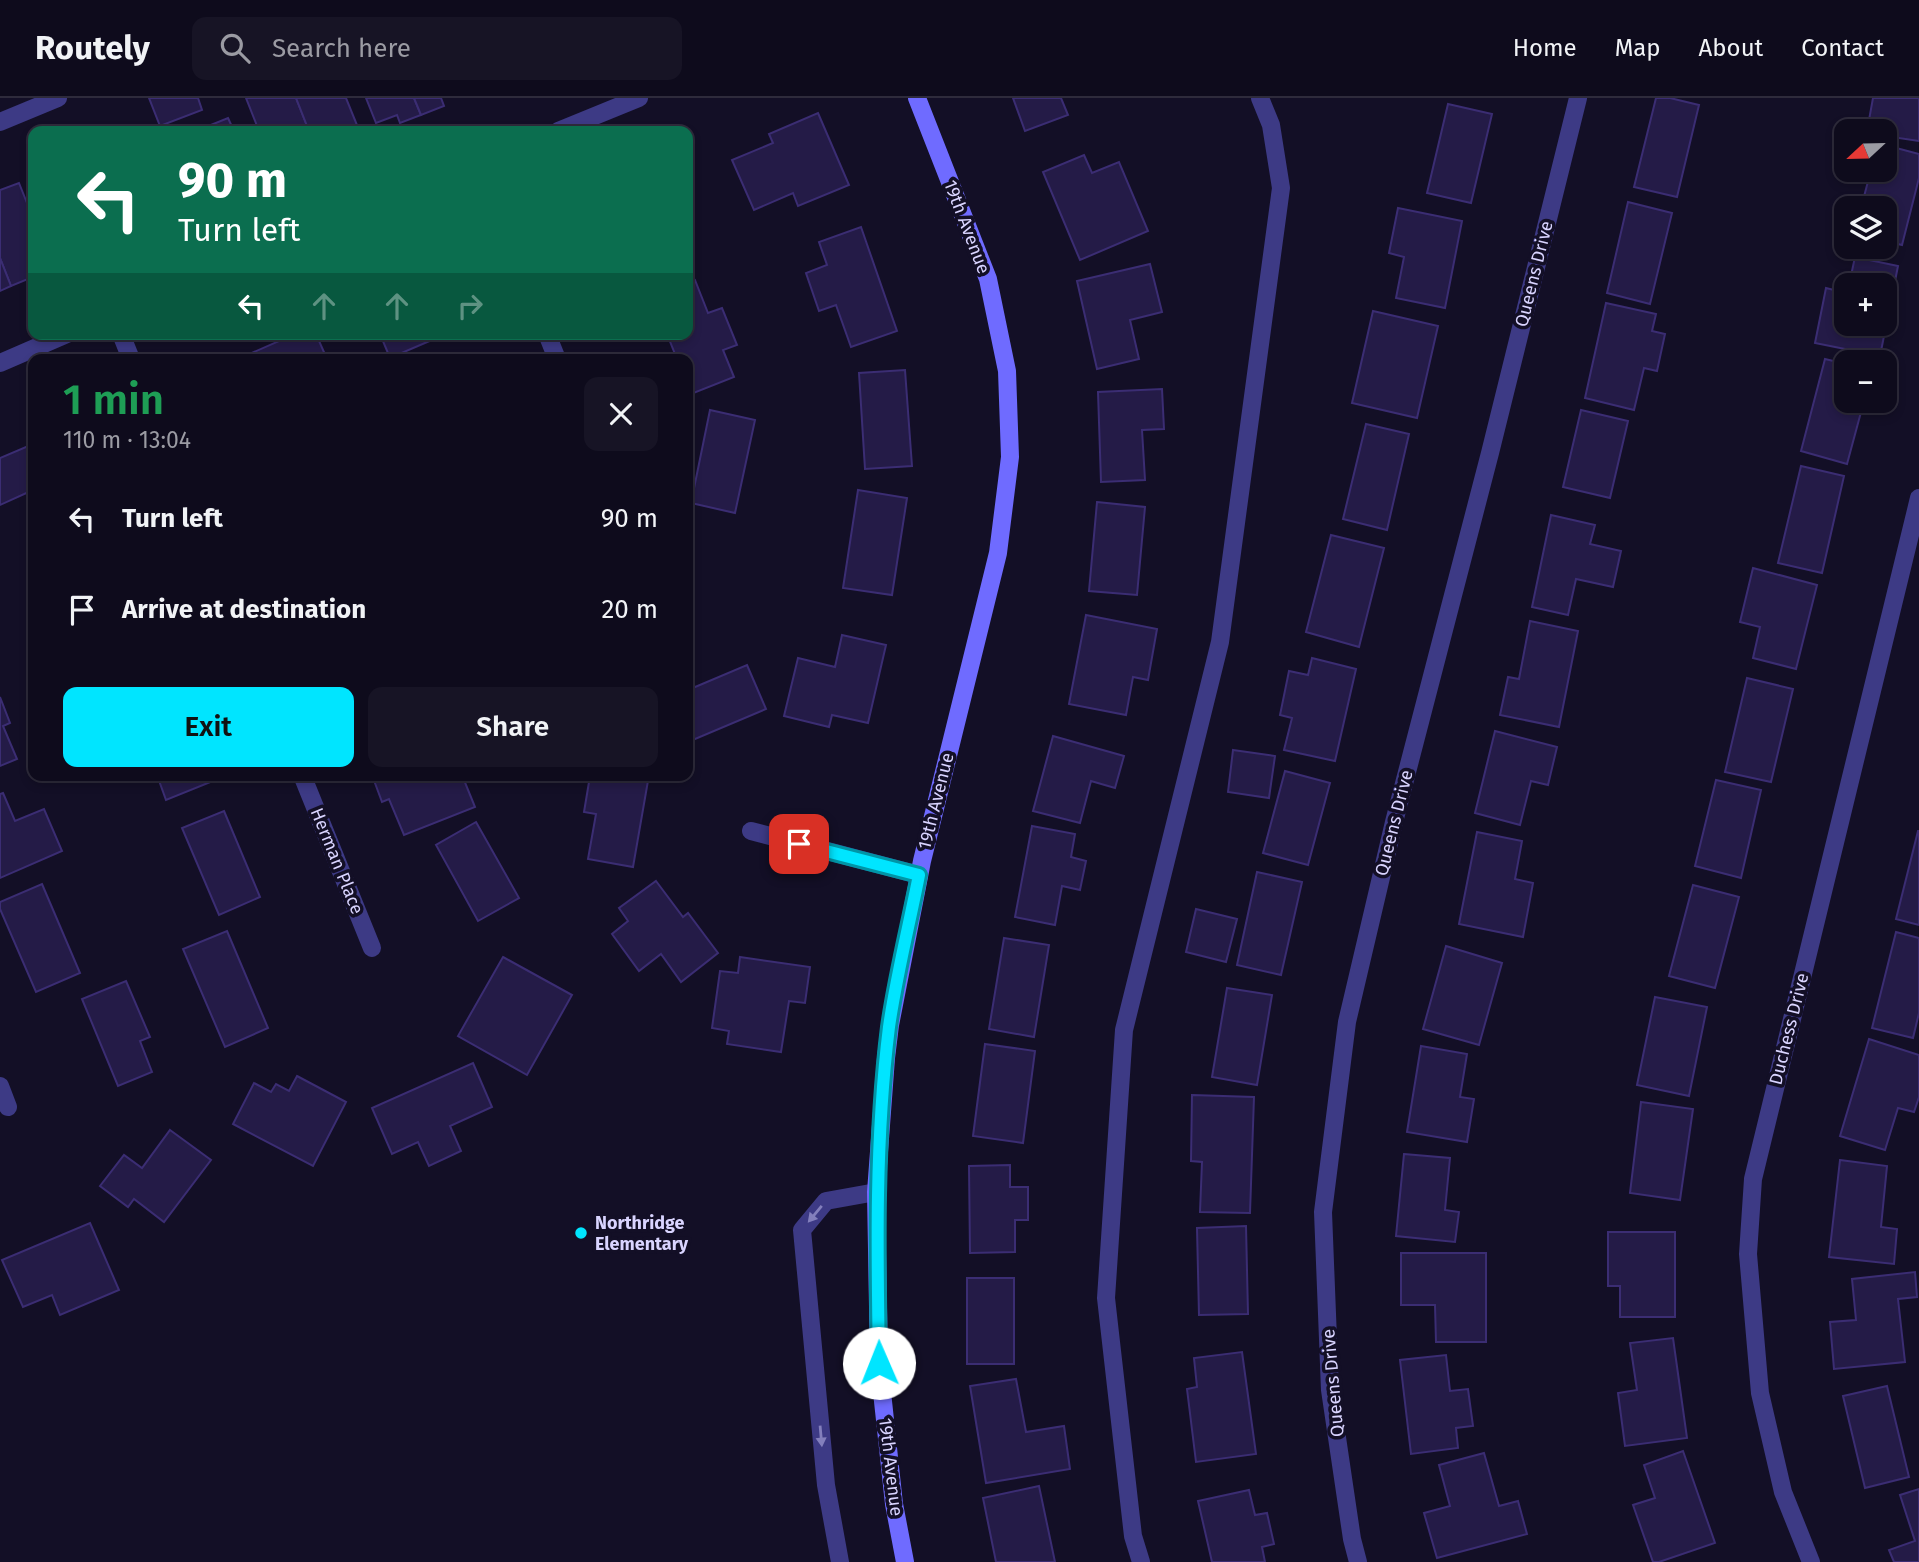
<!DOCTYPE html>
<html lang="en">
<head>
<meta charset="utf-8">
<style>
	:root { --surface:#0e0b1c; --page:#171425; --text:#f1f3f6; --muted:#9b9ba3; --line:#2e2b3b; --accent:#00e5ff }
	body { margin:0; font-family:"Fira Sans",sans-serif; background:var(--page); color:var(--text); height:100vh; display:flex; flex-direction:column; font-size:26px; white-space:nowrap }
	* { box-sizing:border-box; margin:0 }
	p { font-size:23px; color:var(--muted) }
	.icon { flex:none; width:38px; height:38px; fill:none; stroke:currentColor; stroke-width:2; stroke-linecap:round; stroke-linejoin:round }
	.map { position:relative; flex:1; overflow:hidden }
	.details { position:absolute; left:28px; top:256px; width:665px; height:427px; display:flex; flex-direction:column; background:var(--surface); border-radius:14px; box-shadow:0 4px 10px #0003,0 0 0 2px var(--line) }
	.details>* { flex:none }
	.banner { position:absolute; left:28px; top:28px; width:665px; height:214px; border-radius:14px; box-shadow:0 4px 10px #0003,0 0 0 2px var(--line); background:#0b6e4f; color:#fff; overflow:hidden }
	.needle { width:46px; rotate:248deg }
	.controls { position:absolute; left:1834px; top:21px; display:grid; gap:14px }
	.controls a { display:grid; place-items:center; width:63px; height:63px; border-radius:14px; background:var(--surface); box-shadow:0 4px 10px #0003,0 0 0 2px var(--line); font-size:35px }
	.pin { position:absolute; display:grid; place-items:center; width:60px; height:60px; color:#fff; margin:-30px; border-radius:14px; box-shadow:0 4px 10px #0006 }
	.me { position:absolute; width:77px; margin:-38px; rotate:359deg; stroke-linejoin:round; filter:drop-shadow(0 0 5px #0008) }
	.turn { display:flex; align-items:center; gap:24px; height:147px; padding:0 35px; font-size:32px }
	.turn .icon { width:91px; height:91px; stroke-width:2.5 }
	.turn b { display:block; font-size:49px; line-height:60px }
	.lanes { display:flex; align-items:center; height:66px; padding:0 35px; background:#0003; justify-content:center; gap:35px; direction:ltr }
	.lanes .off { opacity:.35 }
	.round { display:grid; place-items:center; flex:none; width:74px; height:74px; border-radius:14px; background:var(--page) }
	.overview { display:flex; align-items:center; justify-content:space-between; height:119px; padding:0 35px }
	h1 { font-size:42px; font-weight:600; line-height:52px; color:#1e9e55 }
	.cta { display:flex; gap:14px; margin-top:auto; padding:14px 35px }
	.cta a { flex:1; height:80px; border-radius:14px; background:var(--accent); color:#111; font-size:28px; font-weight:600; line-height:80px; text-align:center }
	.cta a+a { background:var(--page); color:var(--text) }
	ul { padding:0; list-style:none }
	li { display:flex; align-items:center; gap:21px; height:91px; padding:0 35px }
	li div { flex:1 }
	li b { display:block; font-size:26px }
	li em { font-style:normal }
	header { display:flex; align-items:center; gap:42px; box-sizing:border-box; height:98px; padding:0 35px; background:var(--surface); border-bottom:2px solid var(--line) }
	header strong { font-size:33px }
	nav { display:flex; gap:38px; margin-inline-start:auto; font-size:24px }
	.search { width:490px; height:63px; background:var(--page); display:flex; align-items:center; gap:18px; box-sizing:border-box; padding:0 24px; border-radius:14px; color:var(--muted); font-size:26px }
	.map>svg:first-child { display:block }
</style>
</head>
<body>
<header>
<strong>Routely</strong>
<div class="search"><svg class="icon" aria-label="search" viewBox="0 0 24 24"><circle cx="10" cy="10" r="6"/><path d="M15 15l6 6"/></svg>Search here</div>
<nav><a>Home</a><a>Map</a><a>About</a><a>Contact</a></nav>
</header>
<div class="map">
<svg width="1919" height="1464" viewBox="0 0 1919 1464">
	<rect width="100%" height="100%" fill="#130f26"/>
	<g fill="#241b47" stroke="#3b2d73" stroke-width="2">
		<path d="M149,0H198L202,12L160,28Z"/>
		<path d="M246,0H296L309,33H259Z"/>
		<path d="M296,0H346L359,32L309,33Z"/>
		<path d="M366,0H414L421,17L400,25L397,17L376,25Z"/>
		<path d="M414,0H441L444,8L421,17Z"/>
		<path d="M1013,0H1061L1068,17L1025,33Z"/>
		<path d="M1656,0H1670L1699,7L1677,99L1634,89Z"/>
		<path d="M1873,0H1919V43L1885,38V33H1867Z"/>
		<path d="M1448,6L1492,16L1471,105L1427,95Z"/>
		<path d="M818,15L849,87L798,108L793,95L754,112L732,62L773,45L769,36Z"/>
		<path d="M228,20L234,33H196Z"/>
		<path d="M1885,47L1919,56V80L1902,147L1885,143V110H1861L1871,72H1885Z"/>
		<path d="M1084,57L1092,75L1119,64L1148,133L1080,162L1043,74Z"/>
		<path d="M19,85L33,120V168L30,169L33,179L11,188L0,160V92Z"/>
		<path d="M1628,104L1672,115L1650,206L1607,195Z"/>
		<path d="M1398,110L1462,123L1445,210L1396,200L1404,159L1389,155Z"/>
		<path d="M861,129L897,233L851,249L836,207L819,213L806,175L827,167L819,144Z"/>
		<path d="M1855,159L1898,168L1880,258L1815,245L1826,190L1846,195V226H1885V187H1849Z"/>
		<path d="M0,160L11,188L0,193Z"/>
		<path d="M1150,166L1162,214L1130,222L1139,261L1097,271L1077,183Z"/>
		<path d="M695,182L708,215L722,210L737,247L723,252L734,279L691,296L688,288V261H677L667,236H688V185Z"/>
		<path d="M1606,205L1656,216L1652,233L1665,236L1657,273L1644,270L1634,312L1585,300Z"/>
		<path d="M1373,213L1438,228L1417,320L1352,305Z"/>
		<path d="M295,236H316L327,261H238Z"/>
		<path d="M380,236H446L390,260Z"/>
		<path d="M1825,261L1846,266V303H1864L1847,366L1801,353Z"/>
		<path d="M905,272L912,368L865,371L859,275Z"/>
		<path d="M1162,291L1164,331L1142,332L1145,382L1101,384L1098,294Z"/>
		<path d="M710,312L755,322L735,415L691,405Z"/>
		<path d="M1581,312L1628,323L1610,400L1563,389Z"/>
		<path d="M1366,326L1409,336L1387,432L1343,421Z"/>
		<path d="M33,346V392L0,407V360Z"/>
		<path d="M1801,368L1844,378L1822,475L1778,465Z"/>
		<path d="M858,392L907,400L892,497L843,490Z"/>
		<path d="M1097,404L1145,409L1137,497L1089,493Z"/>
		<path d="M1551,417L1595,427L1590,446L1621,453L1613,489L1576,481L1568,517L1532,509Z"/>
		<path d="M1331,437L1384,450L1359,549L1306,534Z"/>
		<path d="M1753,470L1817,487L1796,571L1753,560L1760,529L1740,524Z"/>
		<path d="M1086,517L1157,531L1148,582L1133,579L1126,617L1069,606Z"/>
		<path d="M1530,523L1578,533L1559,629L1500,617L1508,579L1519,581Z"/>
		<path d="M842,537L886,547L868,625L832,617L829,629L784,618L798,560L835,569Z"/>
		<path d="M1312,560L1356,571L1335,663L1284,652L1292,620L1280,617L1289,573L1308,577Z"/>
		<path d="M747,567L766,611L688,644V592Z"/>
		<path d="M1747,580L1793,591L1771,684L1725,674Z"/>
		<path d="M0,599L10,625L3,628L17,661L0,668Z"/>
		<path d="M1495,633L1557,649L1548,687L1531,683L1520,727L1475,715Z"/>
		<path d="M1053,638L1124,658L1115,690L1091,683L1080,725L1033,713Z"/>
		<path d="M1233,652L1275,658L1269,700L1228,694Z"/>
		<path d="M1285,673L1330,685L1308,767L1263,755Z"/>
		<path d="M157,677H210L213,683L166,702Z"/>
		<path d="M372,677H462L475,709L404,737L389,701L382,704Z"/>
		<path d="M604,677H649L633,769L588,761L596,716L584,714L590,678L604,681Z"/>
		<path d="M1716,682L1761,692L1741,780L1695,768Z"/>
		<path d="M3,695L15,723L44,711L62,753L0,780V696Z"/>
		<path d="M224,713L260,799L219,817L182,730Z"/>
		<path d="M476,724L519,800L478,823L436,747Z"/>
		<path d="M1032,728L1075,736L1071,759L1086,763L1080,792L1062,788L1055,827L1015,819Z"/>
		<path d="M1918,733H1919V827L1896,821Z"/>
		<path d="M1477,734L1522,743L1515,781L1533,785L1523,839L1459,826Z"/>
		<path d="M1257,774L1302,784L1281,877L1237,867Z"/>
		<path d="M656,783L683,819L688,815L718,855L681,884L661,856L639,873L612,836L628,823L619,810Z"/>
		<path d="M42,786L80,875L36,894L0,811V804Z"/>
		<path d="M1693,787L1739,799L1715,890L1669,878Z"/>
		<path d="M1196,811L1237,821L1226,864L1186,854Z"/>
		<path d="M227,833L268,930L225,949L183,851Z"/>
		<path d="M1896,834L1919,840V915L1913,940L1872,930Z"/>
		<path d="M1004,840L1049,847L1034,939L989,931Z"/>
		<path d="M1446,848L1502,865L1479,947L1423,931Z"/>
		<path d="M503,859L572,897L527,977L458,938Z"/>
		<path d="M740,859L810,869L805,905L789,903L781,954L727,946L729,933L712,930L720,873L738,875Z"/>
		<path d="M126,883L150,939L140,943L152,974L118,988L82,901Z"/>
		<path d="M1227,890L1272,897L1257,987L1212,979Z"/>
		<path d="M1655,899L1707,909L1689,998L1637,987Z"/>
		<path d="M1869,941L1919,957V999L1914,1014L1898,1010L1885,1052L1840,1038Z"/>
		<path d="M985,946L1035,953L1023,1045L973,1038Z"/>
		<path d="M1421,948L1467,956L1460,999L1474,1001L1467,1044L1407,1034Z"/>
		<path d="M473,965L492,1009L450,1028L461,1053L429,1068L418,1044L392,1056L372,1010Z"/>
		<path d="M297,978L346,1004L313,1068L233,1026L254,985L271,994L276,986L289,993Z"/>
		<path d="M1192,997L1254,999L1250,1115L1200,1114L1202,1064L1191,1063Z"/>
		<path d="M1641,1004L1693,1011L1680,1102L1630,1095Z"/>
		<path d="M170,1032L211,1062L164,1124L134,1101L128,1109L100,1088L124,1057L142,1070Z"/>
		<path d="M1404,1056L1450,1060L1445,1112L1459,1114L1455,1144L1396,1138Z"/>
		<path d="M1840,1062L1887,1068L1881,1129L1897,1131L1894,1166L1829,1159Z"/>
		<path d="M1010,1067V1089H1028V1122H1015V1154L970,1155L969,1068Z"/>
		<path d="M90,1125L119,1192L60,1217L52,1197L23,1209L2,1162Z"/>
		<path d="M1246,1128L1248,1216L1199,1217L1197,1130Z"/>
		<path d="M1608,1134H1675V1219H1620V1188H1608Z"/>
		<path d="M1401,1155H1486V1244H1436L1435,1207H1401Z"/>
		<path d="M1915,1174L1917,1199L1898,1201L1905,1264L1834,1271L1830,1224L1856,1222L1852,1181Z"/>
		<rect x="967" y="1180" width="47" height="86"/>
		<path d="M1673,1240L1687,1340L1625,1348L1618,1295L1637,1292L1630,1245Z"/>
		<path d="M1242,1254L1256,1356L1196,1364L1187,1291L1197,1289L1194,1260Z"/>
		<path d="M1446,1257L1450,1293L1468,1291L1473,1328L1456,1330L1458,1350L1411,1356L1400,1262Z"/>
		<path d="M1016,1281L1026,1334L1064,1328L1070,1371L986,1385L970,1288Z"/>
		<path d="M1887,1288L1909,1379L1865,1390L1843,1298Z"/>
		<path d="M1683,1353L1715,1445L1659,1464H1653L1633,1407L1655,1400L1644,1367Z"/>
		<path d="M1484,1355L1499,1408L1518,1403L1527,1436L1437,1460L1424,1415L1450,1408L1439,1367Z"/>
		<path d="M1039,1388L1055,1464H996L983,1400Z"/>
		<path d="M1919,1391V1464H1894L1889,1452L1915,1443L1900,1397Z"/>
		<path d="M1249,1392L1255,1417L1267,1415L1274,1446L1262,1449L1265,1464H1212L1198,1403Z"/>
	</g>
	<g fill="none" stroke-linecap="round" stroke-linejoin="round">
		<g stroke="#3d3a85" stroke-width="18">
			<path d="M0,24L58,0"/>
			<path d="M840,1464L826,1387L802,1132L826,1103L876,1094"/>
			<path d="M1141,1464L1133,1438L1106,1200L1124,932L1220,544L1281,90L1271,27L1260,0"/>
		</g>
		<g stroke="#3d3a85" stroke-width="18">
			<path d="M558,33L639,0"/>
			<path d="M121,236L131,261"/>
			<path d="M547,236L557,261"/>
			<path d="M0,265L67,236"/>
			<path d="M302,677L372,850"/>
			<path d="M751,733L919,777"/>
			<path d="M0,988L8,1009"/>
			<path d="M1358,1464L1352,1441L1330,1292L1323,1114L1347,924L1394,724L1490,355L1578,0"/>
			<path d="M1811,1464L1783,1394L1760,1295L1748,1156L1753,1081L1919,400"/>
		</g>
		<path stroke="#6f6bff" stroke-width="18" d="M905,1464L894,1406L879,1266L876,1094L886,960L890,927L922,763L998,455L1010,359L1007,273L988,181L917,0"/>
	</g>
	<defs><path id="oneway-solid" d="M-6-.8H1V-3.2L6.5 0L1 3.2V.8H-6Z" transform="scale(1.75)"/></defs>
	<g fill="#837fbc">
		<use href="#oneway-solid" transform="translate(815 1116) rotate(130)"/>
		<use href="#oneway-solid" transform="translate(821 1338) rotate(85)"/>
	</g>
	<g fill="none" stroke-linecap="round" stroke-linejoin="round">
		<defs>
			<path id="route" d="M799,746L919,777C909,828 896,879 889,929C875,1042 877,1153 879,1265"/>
		</defs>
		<use href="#route" stroke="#0095a6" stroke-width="18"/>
		<use href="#route" stroke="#00e5ff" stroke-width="12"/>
	</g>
	<circle fill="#00e5ff" stroke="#130f26" stroke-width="2.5" cx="581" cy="1135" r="7"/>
	<g text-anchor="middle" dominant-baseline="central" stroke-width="7" stroke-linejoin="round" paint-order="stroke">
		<g font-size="18" fill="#d9d4ff" stroke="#130f26">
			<text transform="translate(967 129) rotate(69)">19th Avenue</text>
			<text transform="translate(1534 176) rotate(-76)">Queens Drive</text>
			<text transform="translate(936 703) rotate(-76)">19th Avenue</text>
			<text transform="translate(1394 725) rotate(-76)">Queens Drive</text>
			<text transform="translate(337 763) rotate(68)">Herman Place</text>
			<text transform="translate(1789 931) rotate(-76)">Duchess Drive</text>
			<text transform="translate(1333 1285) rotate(-95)">Queens Drive</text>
			<text transform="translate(891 1369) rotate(83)">19th Avenue</text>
		</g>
		<g font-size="18" font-weight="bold" fill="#d9d4ff" stroke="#130f26" text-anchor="start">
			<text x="595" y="1125">Northridge<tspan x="595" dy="21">Elementary</tspan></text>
		</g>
	</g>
</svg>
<div class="controls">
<a><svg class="needle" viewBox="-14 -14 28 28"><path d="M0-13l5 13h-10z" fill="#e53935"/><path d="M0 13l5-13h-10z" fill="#9b9ba3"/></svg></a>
<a><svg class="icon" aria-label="layers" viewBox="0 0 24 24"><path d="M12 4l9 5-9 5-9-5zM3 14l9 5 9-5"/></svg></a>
<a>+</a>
<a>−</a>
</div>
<div class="pin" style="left:799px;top:746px;background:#d93025"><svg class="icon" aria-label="arrive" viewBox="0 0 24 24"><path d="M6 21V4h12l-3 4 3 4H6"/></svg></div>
<svg class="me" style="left:879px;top:1265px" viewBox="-20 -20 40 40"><circle r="19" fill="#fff"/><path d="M0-13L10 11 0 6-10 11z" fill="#00e5ff"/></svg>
<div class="banner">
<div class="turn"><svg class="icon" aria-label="left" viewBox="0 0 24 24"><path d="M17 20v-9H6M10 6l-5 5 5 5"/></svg><div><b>90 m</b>Turn left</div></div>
<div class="lanes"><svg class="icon" aria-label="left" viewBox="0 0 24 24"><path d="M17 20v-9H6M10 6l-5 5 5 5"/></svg><svg class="icon off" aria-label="ahead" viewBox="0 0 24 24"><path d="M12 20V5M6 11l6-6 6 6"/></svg><svg class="icon off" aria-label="ahead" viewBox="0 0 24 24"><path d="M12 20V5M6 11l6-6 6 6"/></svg><svg class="icon off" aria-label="right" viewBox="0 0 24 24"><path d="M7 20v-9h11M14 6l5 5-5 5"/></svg></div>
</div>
<section class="details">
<div class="overview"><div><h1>1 min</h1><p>110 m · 13:04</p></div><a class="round"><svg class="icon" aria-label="close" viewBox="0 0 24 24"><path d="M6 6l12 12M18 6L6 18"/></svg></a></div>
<ul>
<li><svg class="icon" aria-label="left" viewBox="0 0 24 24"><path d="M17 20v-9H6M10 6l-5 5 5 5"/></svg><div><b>Turn left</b></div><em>90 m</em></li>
<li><svg class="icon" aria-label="arrive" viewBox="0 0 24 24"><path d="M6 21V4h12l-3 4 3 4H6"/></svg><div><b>Arrive at destination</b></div><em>20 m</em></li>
</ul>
<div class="cta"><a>Exit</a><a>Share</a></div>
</section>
</div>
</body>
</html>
